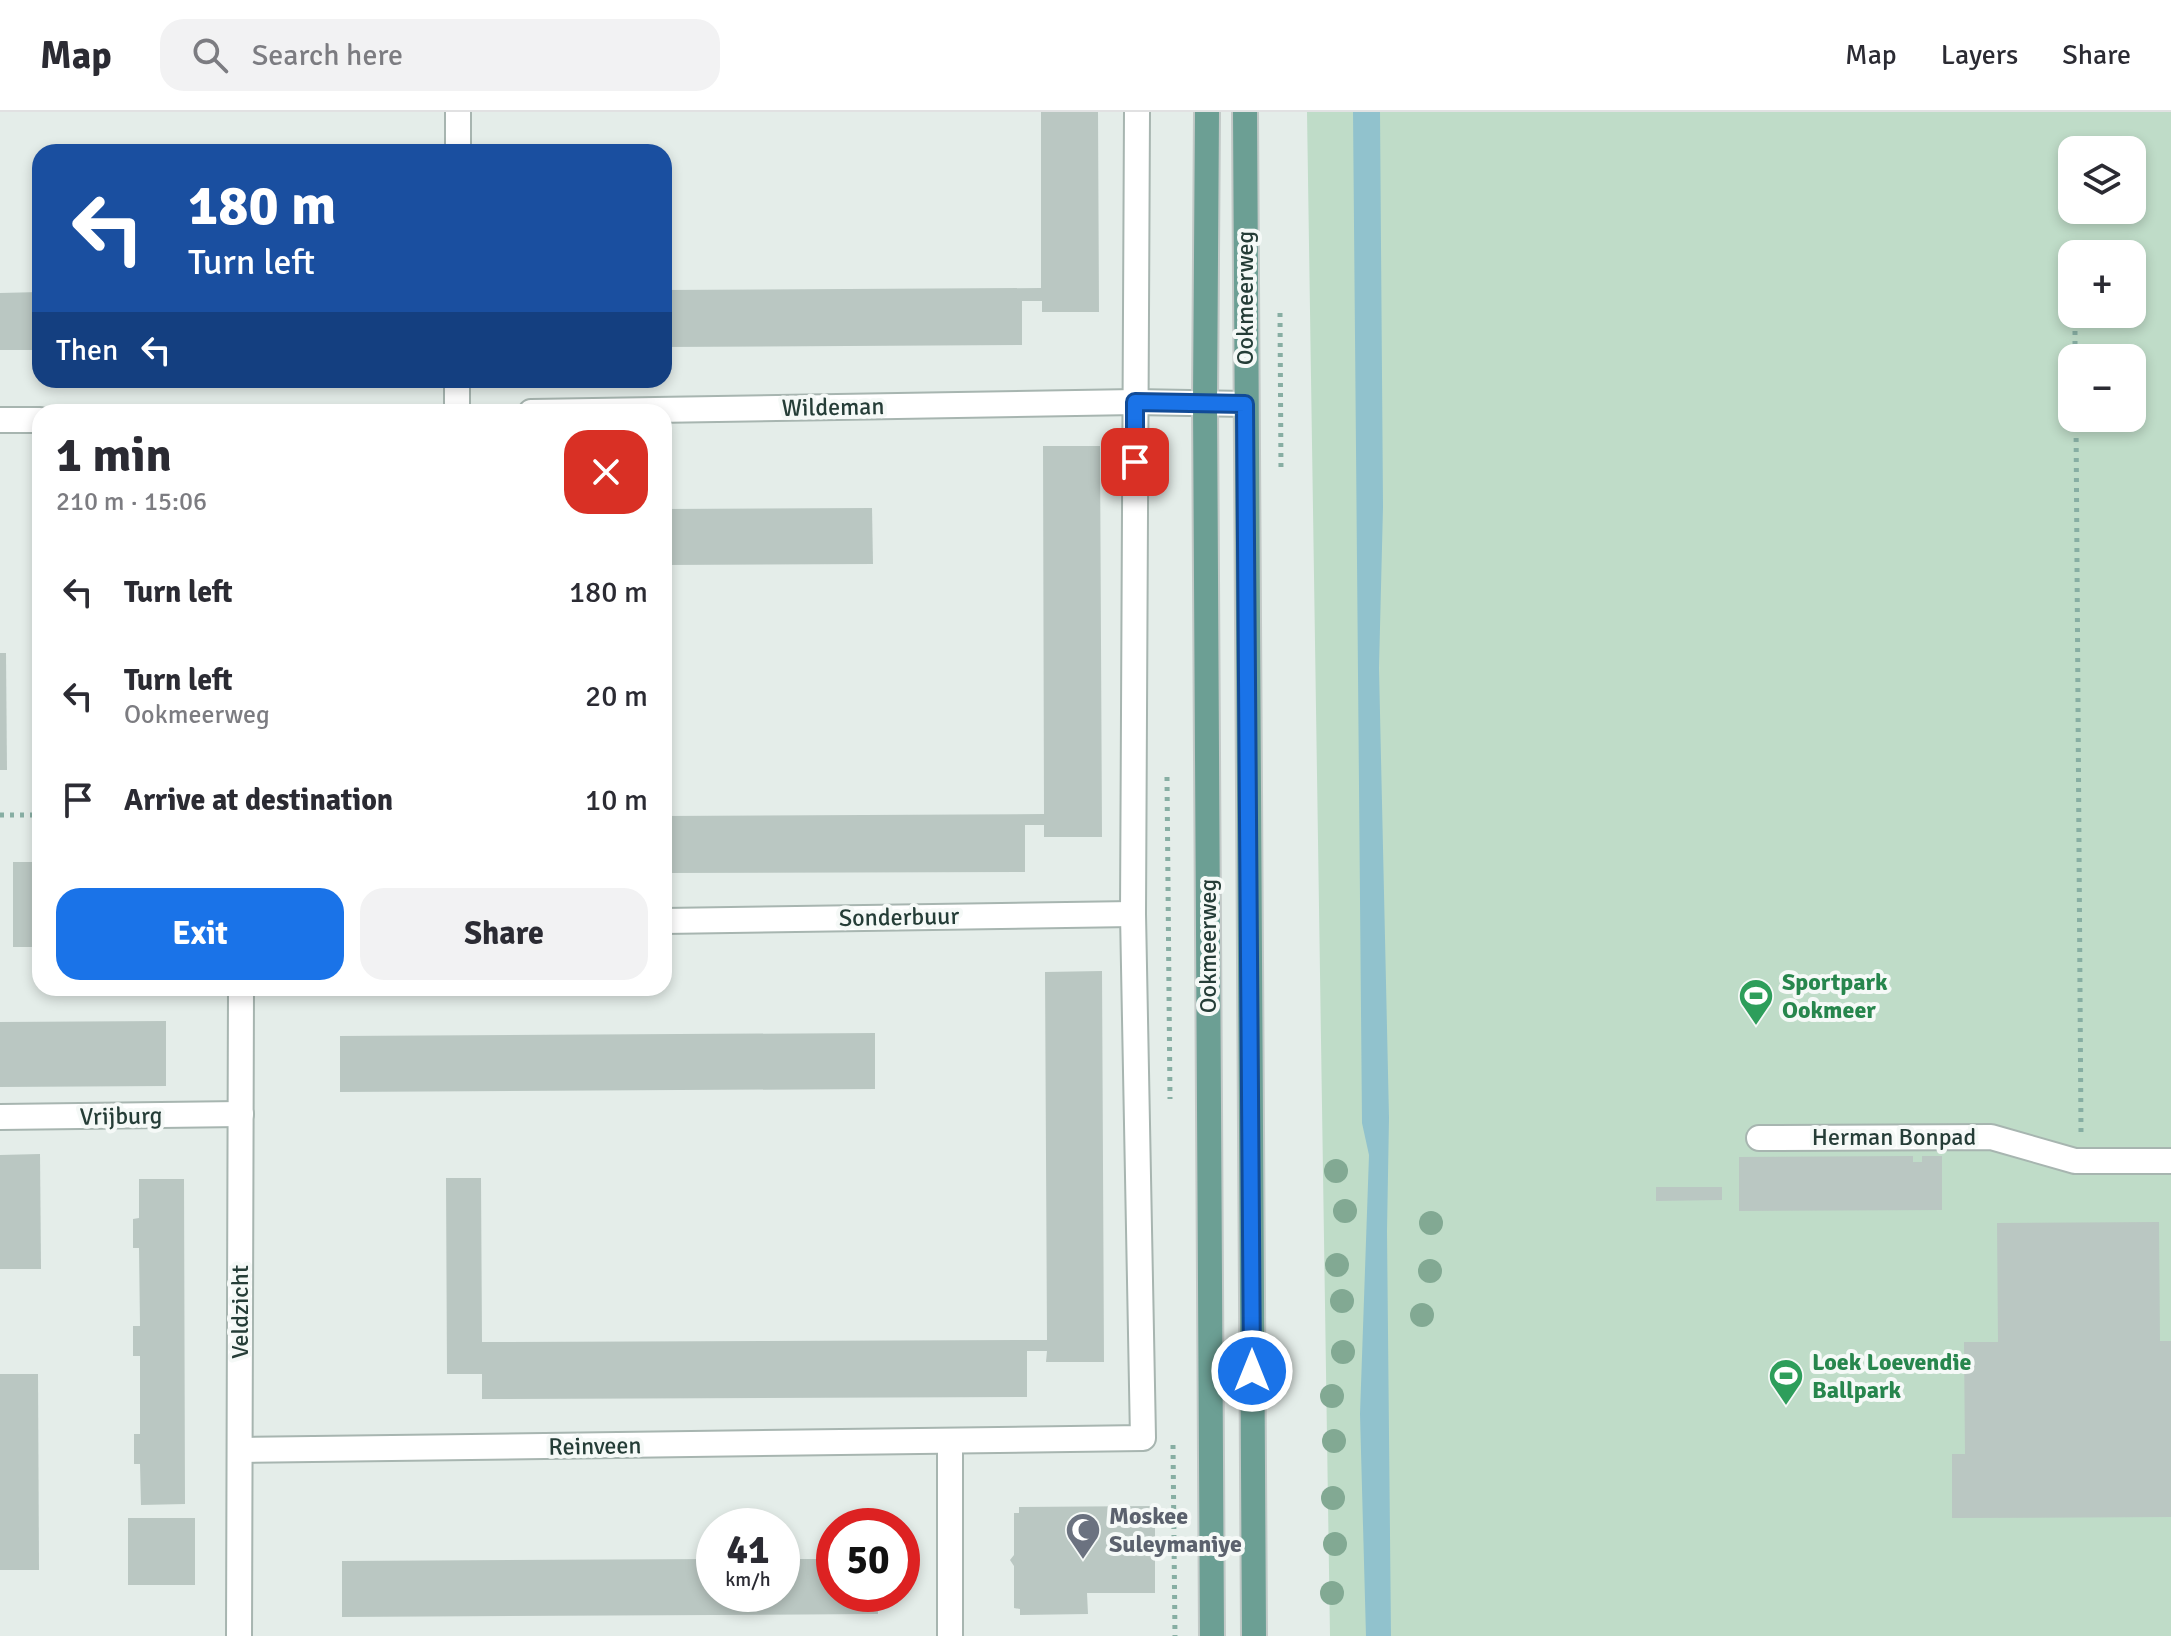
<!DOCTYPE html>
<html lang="en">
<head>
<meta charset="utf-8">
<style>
	:root { --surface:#fff; --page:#f2f2f3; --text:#2b2b33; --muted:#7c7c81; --line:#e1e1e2; --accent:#1a73e8 }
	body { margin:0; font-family:Signika,sans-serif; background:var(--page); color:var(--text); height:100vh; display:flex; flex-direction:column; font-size:30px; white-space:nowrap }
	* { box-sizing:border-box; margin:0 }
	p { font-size:26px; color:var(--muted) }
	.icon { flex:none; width:44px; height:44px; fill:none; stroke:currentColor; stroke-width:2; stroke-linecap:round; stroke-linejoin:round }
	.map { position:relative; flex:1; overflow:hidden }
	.details { position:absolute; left:32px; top:292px; width:640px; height:592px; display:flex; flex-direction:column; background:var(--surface); border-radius:24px; box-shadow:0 4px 12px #0003 }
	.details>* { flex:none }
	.hud { position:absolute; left:32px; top:32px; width:640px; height:244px; border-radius:24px; box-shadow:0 4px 12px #0003; background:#1a4fa0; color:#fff; overflow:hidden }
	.tools { position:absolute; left:2058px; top:24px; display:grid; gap:16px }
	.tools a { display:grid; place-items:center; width:88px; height:88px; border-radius:16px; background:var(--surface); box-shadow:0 4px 12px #0003; font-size:40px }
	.speed { position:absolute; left:696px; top:1396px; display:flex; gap:16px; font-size:40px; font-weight:700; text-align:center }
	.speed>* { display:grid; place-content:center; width:104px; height:104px; border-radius:50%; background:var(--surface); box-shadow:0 4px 12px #0003; line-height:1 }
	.speed small { font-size:20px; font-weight:400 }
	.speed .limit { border:12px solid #d22; background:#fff; color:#111 }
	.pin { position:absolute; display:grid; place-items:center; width:68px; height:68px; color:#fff; margin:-34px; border-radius:16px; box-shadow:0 4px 12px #0006 }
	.me { position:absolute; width:88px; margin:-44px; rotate:0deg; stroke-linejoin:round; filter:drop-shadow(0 0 6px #0008) }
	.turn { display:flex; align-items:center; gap:28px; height:168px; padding:0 24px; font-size:36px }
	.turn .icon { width:104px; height:104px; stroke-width:2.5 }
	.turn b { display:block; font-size:56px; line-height:68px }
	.then { display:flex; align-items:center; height:76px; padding:0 24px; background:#0003; gap:16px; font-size:30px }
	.round { display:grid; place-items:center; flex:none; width:84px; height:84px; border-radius:24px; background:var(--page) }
	.overview { display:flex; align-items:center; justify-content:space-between; height:136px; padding:0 24px }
	h1 { font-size:48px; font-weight:700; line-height:60px }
	.cta { display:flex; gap:16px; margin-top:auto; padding:16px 24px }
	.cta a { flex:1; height:92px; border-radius:24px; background:var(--accent); color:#fff; font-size:32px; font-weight:700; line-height:92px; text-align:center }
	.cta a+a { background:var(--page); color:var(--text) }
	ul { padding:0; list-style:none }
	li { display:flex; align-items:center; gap:24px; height:104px; padding:0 24px }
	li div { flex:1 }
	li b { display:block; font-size:30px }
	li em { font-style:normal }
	header { display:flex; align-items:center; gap:48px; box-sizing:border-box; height:112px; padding:0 40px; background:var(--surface); border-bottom:2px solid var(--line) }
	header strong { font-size:38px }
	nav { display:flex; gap:44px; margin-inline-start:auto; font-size:28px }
	.search { width:560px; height:72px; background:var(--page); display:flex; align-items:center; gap:20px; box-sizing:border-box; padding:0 28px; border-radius:24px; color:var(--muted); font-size:30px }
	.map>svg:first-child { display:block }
</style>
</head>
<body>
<header>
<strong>Map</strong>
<div class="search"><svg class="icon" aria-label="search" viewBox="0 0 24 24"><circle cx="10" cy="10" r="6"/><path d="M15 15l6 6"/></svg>Search here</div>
<nav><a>Map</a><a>Layers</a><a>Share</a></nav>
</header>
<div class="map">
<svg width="2171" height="1524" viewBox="0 0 2171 1524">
	<rect width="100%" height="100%" fill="#e4ede9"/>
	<path fill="#bfdcc8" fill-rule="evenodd" d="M1307,0H2171V1524H1330ZM2072,38H2132V98H2072ZM2072,142H2132V202H2072ZM2072,246H2132V306H2072Z"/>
	<path fill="#91c2cd" d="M1353,0H1380L1383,395L1379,556L1389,1006L1387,1119L1391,1524H1366L1360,1302L1369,1043L1362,1011Z"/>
	<g fill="#bac7c2">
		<path d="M1041,0H1098L1099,200H1042V189H1022V233L664,235V178L1041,176Z"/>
		<path d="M40,180V238H0V181Z"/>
		<path d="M1043,334H1100L1102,725H1044V713H1025V760L664,761V704L1044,702Z"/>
		<path d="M872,396L873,452L664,453V397Z"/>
		<path d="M0,541H6L7,658H0Z"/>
		<rect x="13" y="750" width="27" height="85"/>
		<path d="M1102,859L1104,1250H1046L1047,1239H1027V1285L482,1287V1262H447L446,1066H481L482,1230L1047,1228L1045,860Z"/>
		<path d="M166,909V974L0,975V910Z"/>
		<path d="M875,921V977L340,980V924Z"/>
		<path d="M40,1042L41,1157H0V1043Z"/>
		<path d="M1913,1044V1050H1922V1044H1942V1098L1739,1099V1045Z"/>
		<path d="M139,1067H184L185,1392L141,1393L140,1352H134V1322H140V1244H133V1214H140L139,1136H133V1107L139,1106Z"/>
		<path d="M1656,1075H1722V1088L1656,1089Z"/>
		<path d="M2159,1110L2160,1229H2171V1405L1952,1406V1342H1965L1964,1230H1998L1997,1111Z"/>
		<path d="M0,1262H38L39,1458H0Z"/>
		<path d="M1155,1394V1481H1087L1088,1502L1020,1503V1497L1014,1496V1454L1010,1448L1014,1443V1401H1019V1395Z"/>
		<rect x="128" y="1406" width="67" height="67"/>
		<path d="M714,1447V1482H782V1447H834V1482H877L878,1502L342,1505V1449Z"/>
	</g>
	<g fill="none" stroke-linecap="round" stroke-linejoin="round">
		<defs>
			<g id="minor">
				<path d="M458,40V0"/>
				<path d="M457,300V268"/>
				<path d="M531,300L1135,290L1245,292"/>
				<path d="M0,308H40"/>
				<path d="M664,809L1133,802"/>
				<path d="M0,1005L241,1002"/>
				<path d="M1759,1026L1991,1025L2075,1049H2171"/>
				<path d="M240,1338L1143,1326L1133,802L1137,0"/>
				<path d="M239,1524L241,876"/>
				<path d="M950,1524V1329"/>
			</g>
			<g id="major">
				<path d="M1207,0L1205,290L1212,1524"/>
				<path d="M1245,0L1254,1524"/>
			</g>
		</defs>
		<use href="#minor" stroke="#a7b5b0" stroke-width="28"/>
		<use href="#major" stroke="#c2c9c7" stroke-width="28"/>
		<g stroke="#87aea3" stroke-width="5" stroke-dasharray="4 6" stroke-linecap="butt">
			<path d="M1280,201L1281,359"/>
			<path d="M2075,219V246"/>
			<path d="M2076,306L2081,1021"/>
			<path d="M1167,665L1170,987"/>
			<path d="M0,703H40"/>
			<path d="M1173,1333L1175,1524"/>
		</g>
		<use href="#minor" stroke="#fff" stroke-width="24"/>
		<use href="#major" stroke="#6c9f94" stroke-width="24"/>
	</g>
	<g fill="#82a993">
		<circle cx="1336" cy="1059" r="12"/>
		<circle cx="1345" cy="1099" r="12"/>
		<circle cx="1431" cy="1111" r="12"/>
		<circle cx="1337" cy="1153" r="12"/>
		<circle cx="1430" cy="1159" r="12"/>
		<circle cx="1342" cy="1189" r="12"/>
		<circle cx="1422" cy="1203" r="12"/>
		<circle cx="1343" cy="1240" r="12"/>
		<circle cx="1332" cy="1284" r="12"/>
		<circle cx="1334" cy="1329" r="12"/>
		<circle cx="1333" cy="1386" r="12"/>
		<circle cx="1335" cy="1432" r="12"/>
		<circle cx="1332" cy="1481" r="12"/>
	</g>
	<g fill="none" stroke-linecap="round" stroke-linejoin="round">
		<defs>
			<path id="route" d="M1135,350V290L1245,292L1252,1259"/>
		</defs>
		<use href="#route" stroke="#114b97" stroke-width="20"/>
		<use href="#route" stroke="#1a73e8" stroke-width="14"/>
	</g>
	<defs>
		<symbol id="stadium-pin" viewBox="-11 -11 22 30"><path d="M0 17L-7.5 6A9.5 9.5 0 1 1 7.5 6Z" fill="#2e9e5b" stroke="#f5f9f7"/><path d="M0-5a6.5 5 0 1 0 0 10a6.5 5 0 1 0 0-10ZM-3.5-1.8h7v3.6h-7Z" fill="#fff"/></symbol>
		<symbol id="mosque-pin" viewBox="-11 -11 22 30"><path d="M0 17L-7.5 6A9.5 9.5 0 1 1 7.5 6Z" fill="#6b7280" stroke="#f5f9f7"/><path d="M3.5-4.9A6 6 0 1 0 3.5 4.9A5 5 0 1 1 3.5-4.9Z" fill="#fff"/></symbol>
	</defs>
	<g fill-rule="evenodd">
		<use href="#stadium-pin" x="1736" y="864" width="40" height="54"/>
		<use href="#stadium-pin" x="1766" y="1244" width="40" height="54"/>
		<use href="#mosque-pin" x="1063" y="1398" width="40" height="54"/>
	</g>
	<g text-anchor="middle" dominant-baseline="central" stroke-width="8" stroke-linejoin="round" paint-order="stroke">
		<g font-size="24" fill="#253d37" stroke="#f5f9f7">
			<text transform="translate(1245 186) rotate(-90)">Ookmeerweg</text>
			<text transform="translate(833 295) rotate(-1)">Wildeman</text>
			<text transform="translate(899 805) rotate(-1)">Sonderbuur</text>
			<text transform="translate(1208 834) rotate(-90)">Ookmeerweg</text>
			<text transform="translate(121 1004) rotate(-1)">Vrijburg</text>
			<text x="1894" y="1025">Herman Bonpad</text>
			<text transform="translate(240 1200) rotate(-90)">Veldzicht</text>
			<text transform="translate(595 1334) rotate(-1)">Reinveen</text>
		</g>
		<g font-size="24" font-weight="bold" fill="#27864d" stroke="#f5f9f7" text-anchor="start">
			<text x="1782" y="870">Sportpark<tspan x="1782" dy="28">Ookmeer</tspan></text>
			<text x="1812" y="1250">Loek Loevendie<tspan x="1812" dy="28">Ballpark</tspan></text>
		</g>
		<g font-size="24" font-weight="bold" fill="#5b616d" stroke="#f5f9f7" text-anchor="start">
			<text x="1109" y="1404">Moskee<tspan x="1109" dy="28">Suleymaniye</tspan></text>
		</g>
	</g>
</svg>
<div class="tools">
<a><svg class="icon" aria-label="layers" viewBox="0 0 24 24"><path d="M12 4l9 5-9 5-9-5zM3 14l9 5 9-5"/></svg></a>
<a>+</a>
<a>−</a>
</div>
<div class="speed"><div>41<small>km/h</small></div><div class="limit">50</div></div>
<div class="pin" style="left:1135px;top:350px;background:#d93025"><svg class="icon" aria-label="arrive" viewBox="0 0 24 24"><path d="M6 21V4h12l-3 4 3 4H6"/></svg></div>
<svg class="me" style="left:1252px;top:1259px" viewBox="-20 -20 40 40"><circle r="17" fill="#1a73e8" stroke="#fff" stroke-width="3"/><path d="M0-11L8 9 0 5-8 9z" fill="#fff"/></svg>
<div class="hud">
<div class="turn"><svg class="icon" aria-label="left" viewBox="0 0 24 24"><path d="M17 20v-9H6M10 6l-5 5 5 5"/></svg><div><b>180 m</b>Turn left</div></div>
<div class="then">Then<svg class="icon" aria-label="left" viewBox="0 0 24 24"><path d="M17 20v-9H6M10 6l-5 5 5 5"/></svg></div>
</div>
<section class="details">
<div class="overview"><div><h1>1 min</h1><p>210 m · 15:06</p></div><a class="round" style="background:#d93025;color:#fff"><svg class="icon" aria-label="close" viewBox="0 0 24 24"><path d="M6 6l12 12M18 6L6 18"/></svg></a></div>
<ul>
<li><svg class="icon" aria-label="left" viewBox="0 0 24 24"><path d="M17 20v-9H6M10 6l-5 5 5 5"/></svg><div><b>Turn left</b></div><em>180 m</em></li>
<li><svg class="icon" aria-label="left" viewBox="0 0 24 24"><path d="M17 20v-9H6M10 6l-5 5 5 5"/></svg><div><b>Turn left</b><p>Ookmeerweg</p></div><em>20 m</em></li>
<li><svg class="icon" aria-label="arrive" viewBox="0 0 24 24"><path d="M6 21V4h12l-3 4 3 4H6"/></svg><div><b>Arrive at destination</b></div><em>10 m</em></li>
</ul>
<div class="cta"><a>Exit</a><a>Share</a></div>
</section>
</div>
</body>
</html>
